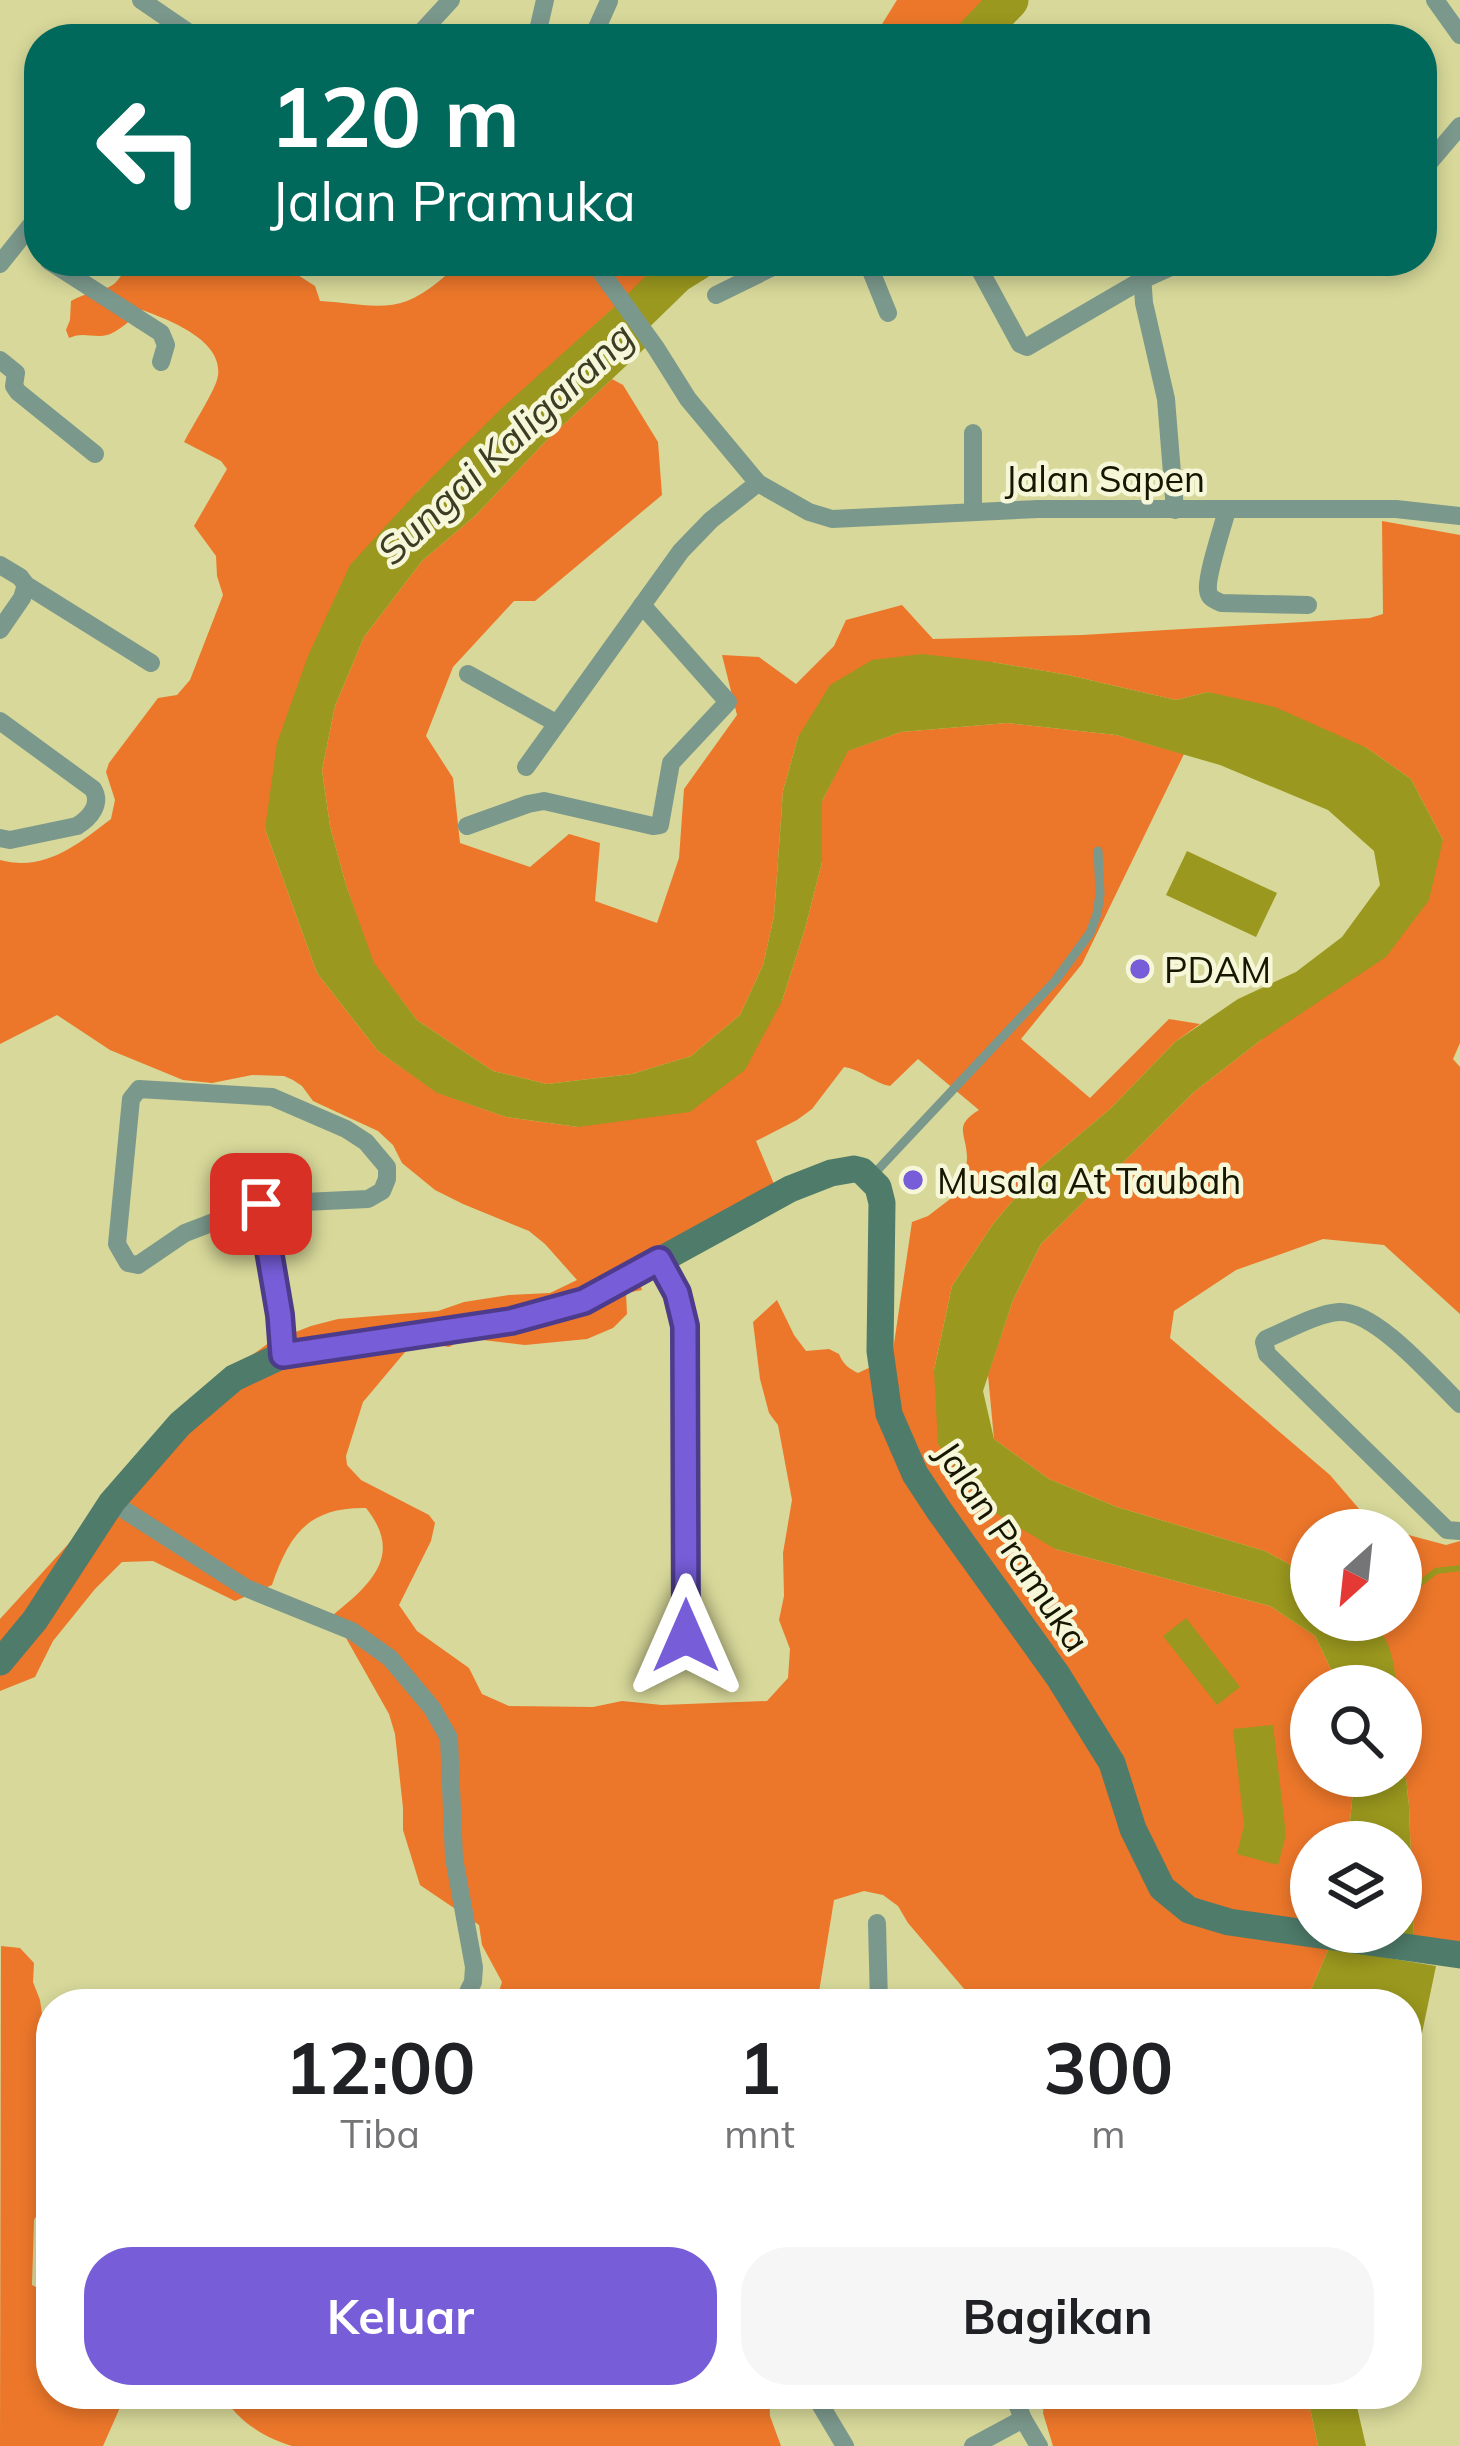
<!DOCTYPE html>
<html lang="id">
<head>
<meta charset="utf-8">
<style>
	:root { --surface:#fff; --page:#f6f6f6; --text:#202124; --muted:#757577; --accent:#775dd8 }
	body { margin:0; font-family:Mulish,sans-serif; background:var(--page); color:var(--text); height:100vh; display:flex; flex-direction:column; font-size:45px; white-space:nowrap }
	* { box-sizing:border-box; margin:0 }
	p { font-size:39px; color:var(--muted) }
	.icon { flex:none; width:66px; height:66px; fill:none; stroke:currentColor; stroke-width:2; stroke-linecap:round; stroke-linejoin:round }
	.map { position:relative; flex:1; overflow:hidden }
	.sheet { position:absolute; left:36px; top:1989px; width:1386px; height:420px; display:flex; flex-direction:column; background:var(--surface); border-radius:48px; box-shadow:0 6px 18px #0003 }
	.sheet>* { flex:none }
	.guide { position:absolute; left:24px; top:24px; width:1413px; height:252px; border-radius:48px; box-shadow:0 6px 18px #0003; background:#00695c; color:#fff; overflow:hidden }
	.needle { width:78px; rotate:207deg }
	.fabs { position:absolute; left:1290px; top:1509px; display:grid; gap:24px }
	.fabs a { display:grid; place-items:center; width:132px; height:132px; border-radius:50%; background:var(--surface); box-shadow:0 6px 18px #0003; font-size:60px }
	.pin { position:absolute; display:grid; place-items:center; width:102px; height:102px; color:#fff; margin:-51px; border-radius:24px; box-shadow:0 6px 18px #0006 }
	.me { position:absolute; width:132px; margin:-66px; rotate:0deg; stroke-linejoin:round; filter:drop-shadow(0 0 9px #0008) }
	.turn { display:flex; align-items:center; gap:42px; height:252px; padding:0 48px; font-size:54px }
	.turn .icon { width:156px; height:156px; stroke-width:2.5 }
	.turn b { display:block; font-size:84px; line-height:102px }
	.eta { display:flex; justify-content:space-evenly; align-items:center; height:204px; text-align:center }
	.eta b { font-size:72px; font-weight:700; line-height:84px }
	.action { display:flex; gap:24px; margin-top:auto; padding:24px 48px }
	.action a { flex:1; height:138px; border-radius:48px; background:var(--accent); color:#fff; font-size:48px; font-weight:700; line-height:138px; text-align:center }
	.action a+a { background:var(--page); color:var(--text) }
	.map>svg:first-child { display:block }
</style>
</head>
<body>
<div class="map">
<svg width="1460" height="2446" viewBox="0 0 1460 2446">
	<rect width="100%" height="100%" fill="#d7d899"/>
	<g fill="#ec772a" fill-rule="evenodd">
		<path d="M897,0H996L960,39H882L879,29Z"/>
		<path d="M127,261H292L290,270L315,286L320,301C347,302 381,311 407,301C428,293 446,275 462,261H677L635,297L612,309L417,492L265,829L317,973L378,1051L438,1093L506,1117L578,1127L782,1001L805,929L822,862V801L847,751L901,732L1007,723L1116,735L1184,754L1082,964L1021,1039L1090,1098L1169,1019L1200,1024L1175,1042L1110,1109L1042,1166L993,1224L952,1286L934,1370L1055,1549L1270,1606L1315,1636L1339,1686H1311V1776H1352L1353,1791L1348,1842H1311V1932L1329,1948L1305,2004H977L908,1923L898,1906L883,1895L864,1891L834,1900L817,2004H495L502,1982L482,1945L479,1925L420,1885L403,1830V1808L395,1734L389,1714L333,1615C371,1584 404,1555 366,1508C308,1507 289,1535 272,1585L235,1601L153,1561L122,1562L95,1589L53,1641L35,1677L0,1691V1619L216,1382L270,1342L311,1326L338,1319L438,1311L464,1302L509,1295L550,1293L577,1280L545,1244L529,1231L463,1204L435,1190L402,1163L393,1145L378,1131L313,1101L302,1086L293,1080L284,1076L252,1075L212,1083L183,1080L110,1050L57,1015L0,1044V860C45,872 77,845 111,819L115,800L106,772L109,763L158,698L177,695L190,680L223,595L217,576L216,556L194,526L227,469L221,461L184,442C194,423 208,402 216,383C231,343 170,320 142,310C131,319 115,337 99,336C86,336 82,333 69,338L66,330L70,320L71,301C97,286 117,297 127,261ZM918,1059L979,1110C953,1126 966,1132 967,1157C967,1167 964,1179 962,1190L928,1216L912,1222L892,1357L858,1373C848,1368 843,1364 839,1354L829,1349L806,1351L794,1335L777,1300L753,1322L760,1379L769,1413L778,1425L792,1500L783,1553L784,1596L779,1620L790,1649L788,1678L767,1701L662,1705L622,1701L593,1707L509,1706L482,1694L469,1668L417,1631L399,1605L431,1541L435,1523L429,1515L361,1480L347,1465L346,1456L363,1402L411,1345L421,1342L449,1347L466,1338L525,1345L587,1339L613,1328L627,1314L626,1293L642,1290L633,1261L774,1184L756,1141L797,1120L812,1109L844,1067C861,1069 873,1083 890,1086Z"/>
		<path d="M612,379L623,385L658,442L662,495L535,601H514L453,667L426,736L453,778L460,843L530,867L569,834L600,843L595,901L657,923L679,858L684,789L737,715L722,655L759,657L796,684L834,646L846,620L902,605L933,639L1082,635L1370,618L1383,614L1382,521L1460,535V1043L1453,1059L1460,1067V1314L1384,1245L1323,1239L1236,1270L1174,1311L1170,1338L1330,1475L1372,1524L1392,1530H1311V1576L1265,1551L1117,1507L1049,1479L994,1439L988,1375L1013,1300L1041,1244L1194,1092L1261,1040L1443,840L1411,779L1367,748L1208,692L1176,700L1068,675L992,662L798,737L783,791L774,916L763,965L740,1015L691,1056L632,1074L547,1084L493,1071L417,1020L373,963L346,885L330,826L322,770L335,706L364,637L422,561L476,515L543,444Z"/>
		<path d="M1401,1533L1446,1545L1460,1541V1945L1414,1939L1409,1806L1401,1733V1686H1396C1394,1660 1386,1637 1366,1620H1401Z"/>
		<path d="M1,1946L20,1948L34,1963L33,1982L40,2000L51,2078V2191L34,2220L32,2285L51,2295V2394H126L103,2446H0Z"/>
		<path d="M223,2394H769L770,2416L781,2446H292C265,2438 235,2420 223,2394Z"/>
		<path d="M1045,2394H1307L1318,2446H1053L1043,2413Z"/>
	</g>
	<g fill="#9a981e">
		<path d="M612,309L646,347L543,444L476,515L422,561L364,637L335,706L322,770L330,826L346,885L374,963L417,1020L493,1071L547,1084L632,1074L691,1056L740,1015L763,965L774,916L783,791L798,737L830,685L872,660L922,654L992,662L1068,675L1176,700L1208,692L1275,707L1367,748L1411,779L1443,840L1429,900L1386,957L1261,1040L1194,1092L1041,1244L1013,1300L983,1391L994,1439L1049,1479L1117,1507L1265,1551L1311,1576V1620C1327,1620 1346,1617 1361,1620C1389,1625 1395,1663 1396,1686H1339L1315,1636L1270,1606L1055,1549L984,1506L938,1444L934,1370L952,1286L993,1224L1042,1166L1110,1109L1175,1042L1238,999L1296,972L1342,937L1380,885L1374,851L1328,810L1220,765L1116,735L1007,723L901,732L848,751L822,801V862L805,929L782,1001L745,1070L690,1112L578,1127L506,1117L437,1093L378,1051L317,973L265,829L277,743L308,656L350,565L417,492L504,406Z"/>
		<path d="M1187,851L1277,893L1256,937L1166,895Z"/>
		<path d="M1186,1618L1240,1687L1217,1705L1163,1636Z"/>
		<path d="M1273,1725L1286,1835L1278,1865L1237,1854L1244,1825L1233,1729Z"/>
		<path d="M1401,1733L1409,1806L1414,1939L1369,1932H1401V1842H1348L1353,1791L1352,1776H1401Z"/>
		<path d="M1329,1948L1436,1966L1421,2038L1407,2047V2004H1305Z"/>
		<path d="M1307,2394H1354L1366,2446H1318Z"/>
	</g>
	<g fill="none" stroke-linecap="round" stroke-linejoin="round">
		<path stroke="#9a981e" stroke-width="6" d="M1401,1598L1436,1571L1460,1568"/>
		<g stroke="#9a981e" stroke-width="39">
			<path d="M972,39L1009,0"/>
			<path d="M603,345L676,274L697,261"/>
		</g>
		<path stroke="#7b988c" stroke-width="9" d="M871,1177L1055,981L1090,933L1097,914L1100,894L1098,851"/>
		<g stroke="#7b988c" stroke-width="18">
			<path d="M141,0L198,39"/>
			<path d="M1435,0L1460,35"/>
			<path d="M415,39L451,0"/>
			<path d="M532,39L539,26L545,0"/>
			<path d="M592,39L609,1"/>
			<path d="M1422,171L1460,126"/>
			<path d="M49,261L161,333L166,345L161,362"/>
			<path d="M593,261L656,348L688,399L758,483L809,512L832,519L1038,509H1396L1460,516"/>
			<path d="M867,261L888,313"/>
			<path d="M975,261L1020,344L1027,347L1142,280L1184,261"/>
			<path d="M1141,261L1144,303L1166,399L1175,510"/>
			<path d="M0,264L39,215"/>
			<path d="M716,295L785,261"/>
			<path d="M0,360L16,373L14,386L18,392L95,454"/>
			<path d="M973,433V512"/>
			<path d="M1227,510C1223,526 1206,576 1208,590C1209,599 1214,599 1221,603L1308,605"/>
			<path d="M0,565L20,577L26,585L151,663"/>
			<path d="M0,630L22,598L26,585"/>
			<path d="M468,674L556,723"/>
			<path d="M0,721L93,789C102,804 90,818 77,826L10,840L0,838"/>
			<path d="M526,767L681,551L711,520L758,483"/>
			<path d="M467,826L528,804L544,801L653,826L660,825L671,763L728,702L642,605"/>
			<path d="M261,1204L368,1199L382,1191L387,1179V1167L366,1142L346,1129L272,1097L139,1089L131,1099L117,1244L128,1263L138,1265L185,1233L261,1204L280,1315L283,1355"/>
			<path d="M660,1260L677,1293L685,1326L686,1636"/>
			<path d="M1460,1404C1434,1379 1376,1310 1339,1312C1318,1313 1286,1331 1266,1339L1264,1342L1267,1354L1447,1530L1460,1531"/>
			<path d="M112,1502L246,1588L352,1631L390,1658L432,1708L449,1738L454,1858L474,1967L473,1982L462,2004"/>
			<path d="M877,1923L879,2004"/>
			<path d="M814,2394L845,2446"/>
			<path d="M1013,2394L1023,2419L1039,2446"/>
			<path d="M973,2446L1023,2419"/>
		</g>
		<path stroke="#4e7b6a" stroke-width="27" d="M0,1662L35,1620L112,1502L180,1424L234,1378L283,1355L511,1321L584,1302L790,1189L831,1173L854,1169L862,1171L878,1187L882,1203L880,1351L889,1414L915,1474L940,1512L1058,1676L1112,1763L1133,1829L1162,1888L1189,1910L1229,1922L1460,1955"/>
	</g>
	<g fill="none" stroke-linecap="round" stroke-linejoin="round">
		<defs>
			<path id="route" d="M261,1204L280,1315L283,1355L511,1321L584,1301L659,1260L677,1293L685,1326L686,1636"/>
		</defs>
		<use href="#route" stroke="#4d3c8c" stroke-width="30"/>
		<use href="#route" stroke="#775dd8" stroke-width="21"/>
	</g>
	<g fill="#775dd8" stroke="#f6f7d8" stroke-width="4.5">
		<circle cx="1140" cy="969" r="12"/>
		<circle cx="913" cy="1180" r="12"/>
	</g>
	<g text-anchor="middle" dominant-baseline="central" stroke-width="9" stroke-linejoin="round" paint-order="stroke">
		<g font-size="36" fill="#161601" stroke="#f6f7d8">
			<text x="1105" y="478">Jalan Sapen</text>
			<text transform="translate(1013 1546) rotate(56)">Jalan Pramuka</text>
		</g>
		<g font-size="36" fill="#161601" stroke="#f6f7d8" text-anchor="start">
			<text x="1164" y="969">PDAM</text>
			<text x="937" y="1180">Musala At Taubah</text>
		</g>
		<g font-size="39" font-style="italic" fill="#3b3c23" stroke="#f6f7d8">
			<text transform="translate(505 443) rotate(-43)">Sungai Kaligarang</text>
		</g>
	</g>
</svg>
<div class="fabs">
<a><svg class="needle" viewBox="-14 -14 28 28"><path d="M0-13l5 13h-10z" fill="#e53935"/><path d="M0 13l5-13h-10z" fill="#757577"/></svg></a>
<a><svg class="icon" aria-label="search" viewBox="0 0 24 24"><circle cx="10" cy="10" r="6"/><path d="M15 15l6 6"/></svg></a>
<a><svg class="icon" aria-label="layers" viewBox="0 0 24 24"><path d="M12 4l9 5-9 5-9-5zM3 14l9 5 9-5"/></svg></a>
</div>
<div class="pin" style="left:261px;top:1204px;background:#d93025"><svg class="icon" aria-label="arrive" viewBox="0 0 24 24"><path d="M6 21V4h12l-3 4 3 4H6"/></svg></div>
<svg class="me" style="left:686px;top:1636px" viewBox="-20 -20 40 40"><path d="M0-17L14 15 0 8-14 15z" fill="#775dd8" stroke="#fff" stroke-width="4"/></svg>
<div class="guide">
<div class="turn"><svg class="icon" aria-label="left" viewBox="0 0 24 24"><path d="M17 20v-9H6M10 6l-5 5 5 5"/></svg><div><b>120 m</b>Jalan Pramuka</div></div>
</div>
<section class="sheet">
<div class="eta">
<div><b>12:00</b><p>Tiba</p></div>
<div><b>1</b><p>mnt</p></div>
<div><b>300</b><p>m</p></div>
</div>
<div class="action"><a>Keluar</a><a>Bagikan</a></div>
</section>
</div>
</body>
</html>
